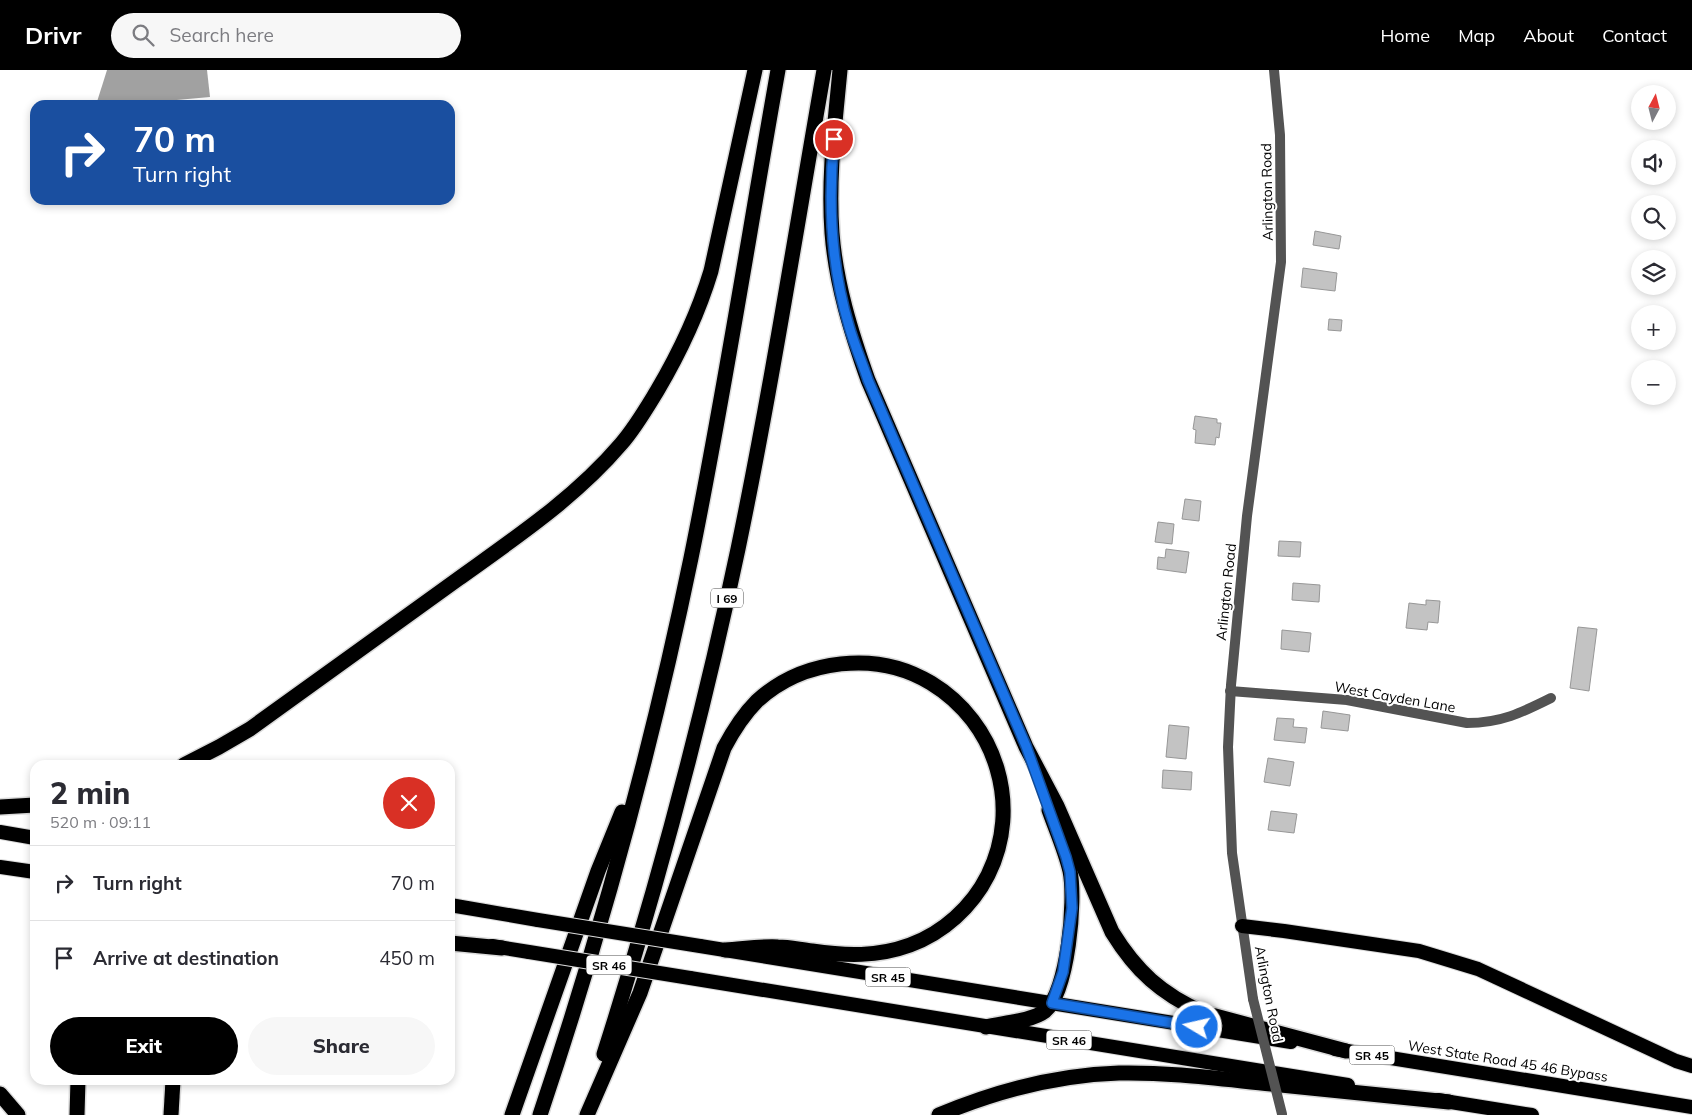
<!DOCTYPE html>
<html lang="en">
<head>
<meta charset="utf-8">
<style>
	:root { --surface:#fff; --page:#f7f7f7; --text:#2b2b33; --muted:#7c7c81; --line:#e1e1e2; --accent:#000 }
	body { margin:0; font-family:Mulish,sans-serif; background:var(--page); color:var(--text); height:100vh; display:flex; flex-direction:column; font-size:19px; white-space:nowrap }
	* { box-sizing:border-box; margin:0 }
	p { font-size:16px; color:var(--muted) }
	.icon { flex:none; width:28px; height:28px; fill:none; stroke:currentColor; stroke-width:2; stroke-linecap:round; stroke-linejoin:round }
	.map { position:relative; flex:1; overflow:hidden }
	.drawer { position:absolute; left:30px; top:690px; width:425px; height:325px; display:flex; flex-direction:column; background:var(--surface); border-radius:15px; box-shadow:0 2px 8px #0003 }
	.drawer>* { flex:none }
	.guide { position:absolute; left:30px; top:30px; width:425px; height:105px; border-radius:15px; box-shadow:0 2px 8px #0003; background:#1a4fa0; color:#fff; overflow:hidden }
	.needle { width:32px; rotate:7deg }
	.controls { position:absolute; left:1631px; top:15px; display:grid; gap:10px }
	.controls a { display:grid; place-items:center; width:45px; height:45px; border-radius:50%; background:var(--surface); box-shadow:0 2px 8px #0003; font-size:25px }
	.pin { position:absolute; display:grid; place-items:center; width:42px; height:42px; color:#fff; margin:-21px; border:2px solid #fff; border-radius:50%; box-shadow:0 1px 5px #0007 }
	.me { position:absolute; width:55px; margin:-28px; rotate:279deg; stroke-linejoin:round; filter:drop-shadow(0 0 4px #0008) }
	.turn { display:flex; align-items:center; gap:18px; height:105px; padding:0 20px; font-size:22px }
	.turn .icon { width:65px; height:65px; stroke-width:2.5 }
	.turn b { display:block; font-size:35px; line-height:42px }
	.round { display:grid; place-items:center; flex:none; width:52px; height:52px; border-radius:26px; background:var(--page) }
	.overview { display:flex; align-items:center; justify-content:space-between; height:85px; padding:0 20px }
	h1 { font-size:30px; font-weight:800; line-height:38px }
	.primary-button { display:flex; gap:10px; margin-top:auto; padding:10px 20px }
	.primary-button a { flex:1; height:58px; border-radius:30px; background:var(--accent); color:#fff; font-size:20px; font-weight:800; line-height:58px; text-align:center }
	.primary-button a+a { background:var(--page); color:var(--text) }
	ul { padding:0; list-style:none }
	li { display:flex; align-items:center; gap:15px; height:75px; padding:0 20px; border-top:1px solid var(--line) }
	li div { flex:1 }
	li b { display:block; font-size:19px }
	li em { font-style:normal }
	header { display:flex; align-items:center; gap:30px; box-sizing:border-box; height:70px; padding:0 25px; background:var(--accent); color:#fff }
	header strong { font-size:24px }
	nav { display:flex; gap:28px; margin-inline-start:auto; font-size:18px }
	.search { width:350px; height:45px; background:var(--page); display:flex; align-items:center; gap:12px; box-sizing:border-box; padding:0 18px; border-radius:28px; color:var(--muted); font-size:19px }
	.map>svg:first-child { display:block }
</style>
</head>
<body>
<header>
<strong>Drivr</strong>
<div class="search"><svg class="icon" aria-label="search" viewBox="0 0 24 24"><circle cx="10" cy="10" r="6"/><path d="M15 15l6 6"/></svg>Search here</div>
<nav><a>Home</a><a>Map</a><a>About</a><a>Contact</a></nav>
</header>
<div class="map">
<svg width="1692" height="1045" viewBox="0 0 1692 1045">
	<rect width="100%" height="100%" fill="#fff"/>
	<path fill="#a1a1a1" d="M107,0H207L210,27L121,35H96Z"/>
	<g fill="#c3c3c3" stroke="#979797">
		<path d="M1315,161L1341,166L1339,179L1313,175Z"/>
		<path d="M1303,198L1337,203L1335,221L1301,217Z"/>
		<path d="M1329,249L1342,250L1341,261L1328,260Z"/>
		<path d="M1195,346L1217,349V353H1221L1219,368L1216,367L1215,375L1195,373L1196,360L1193,359Z"/>
		<path d="M1185,429L1201,431L1199,451L1182,449Z"/>
		<path d="M1158,452L1174,454L1172,474L1155,472Z"/>
		<path d="M1279,471L1301,472L1300,487L1278,486Z"/>
		<path d="M1166,479L1189,482L1186,503L1157,499L1158,487L1165,488Z"/>
		<path d="M1293,513L1320,515L1319,532L1292,530Z"/>
		<path d="M1426,530L1440,531L1438,553L1428,552L1427,560L1406,558L1409,533L1426,535Z"/>
		<path d="M1578,557L1597,559L1589,621L1570,618Z"/>
		<path d="M1282,560L1311,563L1309,582L1281,579Z"/>
		<path d="M1323,641L1350,645L1348,661L1321,658Z"/>
		<path d="M1277,648L1294,649L1293,657L1307,658L1305,673L1274,670Z"/>
		<path d="M1169,655L1189,657L1186,689L1166,687Z"/>
		<path d="M1268,688L1294,692L1290,716L1264,712Z"/>
		<path d="M1163,700L1192,702L1191,720L1162,718Z"/>
		<path d="M1271,741L1297,744L1294,763L1268,760Z"/>
	</g>
	<g fill="none" stroke-linecap="round" stroke-linejoin="round">
		<defs>
			<g id="trunk">
				<path d="M0,762L35,768"/>
				<path d="M0,797L35,802"/>
				<path d="M450,835L538,850"/>
				<path d="M1242,856L1284,861L1419,881L1478,899L1676,991L1692,996"/>
				<path d="M492,876L529,882"/>
				<path d="M700,876L1291,972"/>
				<path d="M690,908L1348,1015"/>
				<path d="M1335,979L1692,1037"/>
				<path d="M1438,1030L1532,1045"/>
			</g>
			<g id="motorway">
				<path d="M840,0C835,54 828,108 832,163C836,214 851,262 868,310L1026,677L1057,736L1112,862C1136,901 1161,924 1204,943L1346,981"/>
				<path d="M184,695L219,677L250,659C319,609 389,559 458,509C515,468 575,428 621,374C635,358 646,339 657,321C680,282 698,244 711,201L755,0"/>
				<path d="M0,737L35,735"/>
				<path d="M450,873L502,878"/>
				<path d="M986,957C1003,953 1032,951 1045,941C1068,922 1076,830 1070,801C1065,780 1056,760 1049,740"/>
				<path d="M604,984C657,818 702,650 738,479C771,320 796,160 824,0"/>
				<path d="M0,1024L18,1045"/>
				<path d="M77,1045L78,1010"/>
				<path d="M171,1045L173,1010"/>
				<path d="M512,1045L598,801L622,742"/>
				<path d="M540,1045C601,863 652,677 691,488C724,326 749,163 778,0"/>
				<path d="M587,1045L640,923L724,678C733,661 743,645 757,631C803,589 877,580 931,613C997,653 1022,737 988,805C972,837 943,863 910,875C877,887 846,886 812,881C801,880 790,877 778,877C761,876 743,879 725,880"/>
				<path d="M939,1045C996,1021 1057,1005 1119,1003C1170,1002 1221,1009 1271,1014C1330,1020 1389,1026 1449,1032"/>
			</g>
		</defs>
		<use href="#trunk" stroke="#dbdbdb" stroke-width="16"/>
		<use href="#motorway" stroke="#dbdbdb" stroke-width="18"/>
		<path stroke="#535353" stroke-width="10" d="M1230,621L1347,630L1467,653C1501,653 1521,643 1551,628"/>
		<path stroke="#535353" stroke-width="10" d="M1253,929L1232,783L1228,677L1231,615L1247,446L1281,192L1280,65L1274,0"/>
		<use href="#trunk" stroke="#000" stroke-width="14"/>
		<use href="#motorway" stroke="#000" stroke-width="15"/>
		<defs>
			<g id="trunk-bridge">
				<path d="M538,850L700,876"/>
				<path d="M529,882L690,908"/>
			</g>
		</defs>
		<use href="#trunk-bridge" stroke="#dbdbdb" stroke-width="16" stroke-linecap="butt"/>
		<path stroke="#535353" stroke-width="10" d="M1253,929L1282,1044"/>
		<use href="#trunk-bridge" stroke="#000" stroke-width="14"/>
	</g>
	<g fill="none" stroke-linecap="round" stroke-linejoin="round">
		<defs>
			<path id="route" d="M834,69C828,131 831,196 849,256C854,274 862,292 868,310L1026,676L1066,787L1070,802L1072,838L1063,902L1052,933L1197,957"/>
		</defs>
		<use href="#route" stroke="#114b97" stroke-width="12"/>
		<use href="#route" stroke="#1a73e8" stroke-width="9"/>
	</g>
	<g text-anchor="middle" dominant-baseline="central" stroke-width="4" stroke-linejoin="round" paint-order="stroke">
		<g fill="#fff" stroke="#4c4c4c" stroke-width="1">
			<rect x="711" y="518.5" width="32" height="19" rx="4"/>
			<rect x="586.5" y="885.5" width="45" height="19" rx="4"/>
			<rect x="865.5" y="897.5" width="45" height="19" rx="4"/>
			<rect x="1046.5" y="960.5" width="45" height="19" rx="4"/>
			<rect x="1349.5" y="975.5" width="45" height="19" rx="4"/>
		</g>
		<g font-size="12" font-weight="bold" fill="#000">
			<text x="727" y="528">I 69</text>
			<text x="609" y="895">SR 46</text>
			<text x="888" y="907">SR 45</text>
			<text x="1069" y="970">SR 46</text>
			<text x="1372" y="985">SR 45</text>
		</g>
		<g font-size="14" fill="#000" stroke="#fff">
			<text transform="translate(1267 122) rotate(-91)">Arlington Road</text>
			<text transform="translate(1226 522) rotate(-84)">Arlington Road</text>
			<text transform="translate(1395 627) rotate(10)">West Cayden Lane</text>
			<text transform="translate(1269 924) rotate(79)">Arlington Road</text>
			<text transform="translate(1508 991) rotate(9)">West State Road 45 46 Bypass</text>
		</g>
	</g>
</svg>
<div class="controls">
<a><svg class="needle" viewBox="-14 -14 28 28"><path d="M0-13l5 13h-10z" fill="#e53935"/><path d="M0 13l5-13h-10z" fill="#7c7c81"/></svg></a>
<a><svg class="icon" aria-label="sound" viewBox="0 0 24 24"><path d="M4 9h4l5-4v14l-5-4H4zM17 9q2 3 0 6"/></svg></a>
<a><svg class="icon" aria-label="search" viewBox="0 0 24 24"><circle cx="10" cy="10" r="6"/><path d="M15 15l6 6"/></svg></a>
<a><svg class="icon" aria-label="layers" viewBox="0 0 24 24"><path d="M12 4l9 5-9 5-9-5zM3 14l9 5 9-5"/></svg></a>
<a>+</a>
<a>−</a>
</div>
<div class="pin" style="left:834px;top:69px;background:#d93025"><svg class="icon" aria-label="arrive" viewBox="0 0 24 24"><path d="M6 21V4h12l-3 4 3 4H6"/></svg></div>
<svg class="me" style="left:1197px;top:957px" viewBox="-20 -20 40 40"><circle r="17" fill="#1a73e8" stroke="#fff" stroke-width="3"/><path d="M0-11L8 9 0 5-8 9z" fill="#fff"/></svg>
<div class="guide">
<div class="turn"><svg class="icon" aria-label="right" viewBox="0 0 24 24"><path d="M7 20v-9h11M14 6l5 5-5 5"/></svg><div><b>70 m</b>Turn right</div></div>
</div>
<section class="drawer">
<div class="overview"><div><h1>2 min</h1><p>520 m · 09:11</p></div><a class="round" style="background:#d93025;color:#fff"><svg class="icon" aria-label="close" viewBox="0 0 24 24"><path d="M6 6l12 12M18 6L6 18"/></svg></a></div>
<ul>
<li><svg class="icon" aria-label="right" viewBox="0 0 24 24"><path d="M7 20v-9h11M14 6l5 5-5 5"/></svg><div><b>Turn right</b></div><em>70 m</em></li>
<li><svg class="icon" aria-label="arrive" viewBox="0 0 24 24"><path d="M6 21V4h12l-3 4 3 4H6"/></svg><div><b>Arrive at destination</b></div><em>450 m</em></li>
</ul>
<div class="primary-button"><a>Exit</a><a>Share</a></div>
</section>
</div>
</body>
</html>
